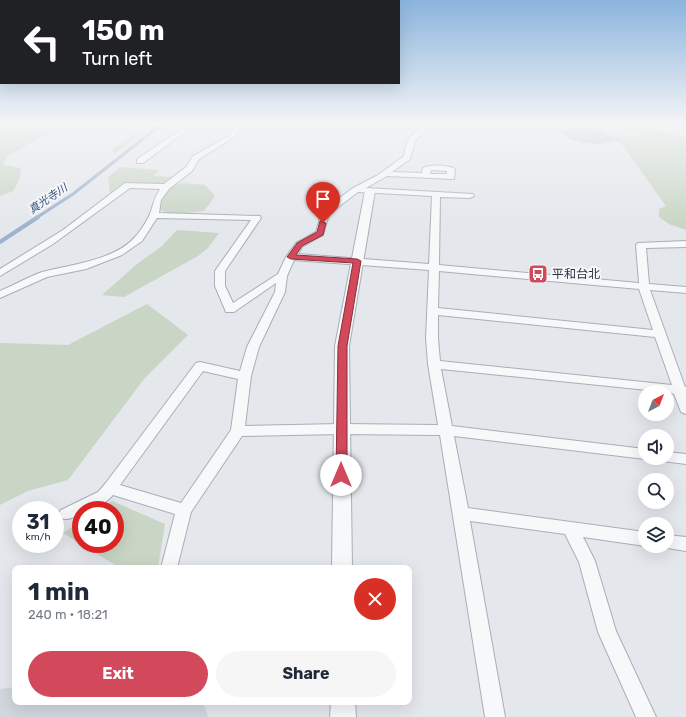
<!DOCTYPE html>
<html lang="en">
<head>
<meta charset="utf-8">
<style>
	:root { --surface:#fff; --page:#f6f6f7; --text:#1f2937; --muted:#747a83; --accent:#d1495b }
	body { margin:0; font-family:Rubik,"Noto Sans JP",sans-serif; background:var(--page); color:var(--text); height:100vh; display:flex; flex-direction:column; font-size:15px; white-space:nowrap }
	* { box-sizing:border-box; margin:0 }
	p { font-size:13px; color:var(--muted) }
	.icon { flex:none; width:22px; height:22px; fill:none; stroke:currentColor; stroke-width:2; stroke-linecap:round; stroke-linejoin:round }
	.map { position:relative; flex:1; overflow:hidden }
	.details { position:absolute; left:12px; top:565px; width:400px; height:140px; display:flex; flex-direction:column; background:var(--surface); border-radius:8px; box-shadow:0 4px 16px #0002 }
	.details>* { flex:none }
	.guide { position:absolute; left:0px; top:0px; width:400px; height:84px; box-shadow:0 4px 16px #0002; background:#202124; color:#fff; overflow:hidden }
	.needle { width:26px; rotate:42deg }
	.controls { position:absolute; left:638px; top:385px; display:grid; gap:8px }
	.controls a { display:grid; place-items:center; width:36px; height:36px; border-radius:50%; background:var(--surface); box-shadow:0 4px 16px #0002; font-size:20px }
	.speed { position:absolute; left:12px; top:501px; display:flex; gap:8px; font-size:20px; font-weight:700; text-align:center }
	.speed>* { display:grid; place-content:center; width:52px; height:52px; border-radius:50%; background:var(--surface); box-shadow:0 4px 16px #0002; line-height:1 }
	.speed small { font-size:10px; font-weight:400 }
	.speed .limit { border:6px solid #d22; background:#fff; color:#111 }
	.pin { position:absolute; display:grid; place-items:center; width:34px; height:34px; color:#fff; margin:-41px -17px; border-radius:50% 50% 50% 0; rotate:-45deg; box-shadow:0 0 4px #0007 }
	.pin .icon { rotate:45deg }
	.me { position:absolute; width:44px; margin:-22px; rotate:0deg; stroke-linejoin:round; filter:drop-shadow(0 0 3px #0008) }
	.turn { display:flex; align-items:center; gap:14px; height:84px; padding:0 16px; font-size:18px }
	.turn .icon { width:52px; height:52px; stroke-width:2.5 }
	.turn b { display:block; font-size:28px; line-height:34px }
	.round { display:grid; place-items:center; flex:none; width:42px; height:42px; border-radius:21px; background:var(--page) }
	.overview { display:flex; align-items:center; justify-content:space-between; height:68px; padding:0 16px }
	h1 { font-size:24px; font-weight:700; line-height:30px }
	.cta { display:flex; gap:8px; margin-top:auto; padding:8px 16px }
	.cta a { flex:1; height:46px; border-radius:24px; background:var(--accent); color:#fff; font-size:16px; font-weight:700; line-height:46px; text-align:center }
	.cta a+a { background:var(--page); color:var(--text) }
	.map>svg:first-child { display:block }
</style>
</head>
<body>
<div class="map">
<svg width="686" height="717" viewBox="0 0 686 717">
	<rect width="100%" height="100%" fill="#e4e7ec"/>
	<path fill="#d2d6de" d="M15,687V702H203L208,717H0V689Z"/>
	<g fill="#c9d6c5">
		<path d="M0,124H80L50,132L8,156L3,165L21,168L19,181L13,191L0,196Z"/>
		<path d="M608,124H631L686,137V230L669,224L659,217V209L666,206L615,135L640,136L630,130Z"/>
		<path d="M146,131L114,154L112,150C123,141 132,134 146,131Z"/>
		<path d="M120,167L159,170L154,176L174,177L165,185L127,183L113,194H110L108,177Z"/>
		<path d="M181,183L205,185L215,196L204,211L171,215L159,209V193Z"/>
		<path d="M177,230L219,233L208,248L198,256L124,297L102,295L137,264L162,246Z"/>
		<path d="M147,304L188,335L144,379L68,480L28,491L0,505V343L68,345Z"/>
		<path d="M112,501L165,524L158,568H120L63,533L81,521V544H115V510H98Z"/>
	</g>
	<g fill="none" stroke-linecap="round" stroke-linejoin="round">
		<path stroke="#9fb4cc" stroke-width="3" d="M36,218L73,194L162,124"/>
		<path stroke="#9fb4cc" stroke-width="4" d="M0,242L38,217"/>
	</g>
	<path fill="#bbc0ca" d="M575,128L596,129L622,140L600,144L584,143L570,139L558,131Z"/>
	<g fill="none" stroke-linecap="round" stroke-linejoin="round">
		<defs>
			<g id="minor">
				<path d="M189,124H196L143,163H137V159Z"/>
				<path d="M237,124H244L233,138L199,159L192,171L169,189L161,200L159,213L260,216L261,218L225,271V286L233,303L278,274L286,257L296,243L316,232L322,211L353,188L378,175L404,156L407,141L413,134L424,124H431L415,141L410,159L392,172L422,173L423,168C429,164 449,165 455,169L454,179L387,176L366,188L473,194L474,196L470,198L440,197L439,265L639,283L636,245L638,243L686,241V247L646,248L649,284L686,287V293L650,290L685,387H686V414L681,412L674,394L667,392L441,369L452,426L645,449V458H649L645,459L454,436L468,508L645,532V546L583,537L595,561L616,631L656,717H636L598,632L579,562L565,534L470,521L505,717H485L440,435L341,434L242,436L191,512L177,568H161L175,514L113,495C105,504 93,510 81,510V514C74,517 68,521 61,518L58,514L61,510L98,492L105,484L196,363L200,362L240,371L247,347L275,292L276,283L234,312H226L215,286V271L251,220L157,218L142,241L122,255L86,269L47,277L0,298V291C14,285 28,277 42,272C69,265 116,260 135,237C140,232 147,221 150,214C154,203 153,200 160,189L130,188L53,244L0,276V269L63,230L125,183L164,184L186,167L193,156L229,136ZM431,170L447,171V174H430ZM358,192L432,196L429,264L298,254L302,247L323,235L329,214ZM294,260L429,270L426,338L428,364L438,425L341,424L245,426L251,376L259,347L285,292L287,276ZM439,271L639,289L653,330L438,308ZM438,315L655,337L672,385L440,361L438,338ZM203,371L238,379L231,430L181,503L120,485Z"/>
				<path d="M667,452L686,454V464L662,461L660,458H667Z"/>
				<path d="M667,535L686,537V551L661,547L667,546Z"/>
			</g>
			<g id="tertiary">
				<path d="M370,188L375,191L349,346L352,568H332L335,346L365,191Z"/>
				<path d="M331,702H355L356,717H330Z"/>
			</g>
		</defs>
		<use href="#minor" stroke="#a9aeb7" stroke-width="2"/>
		<use href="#tertiary" stroke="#a9aeb7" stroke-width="2"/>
		<use href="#minor" fill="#f7f8fa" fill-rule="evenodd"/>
		<use href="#tertiary" fill="#f7f8fa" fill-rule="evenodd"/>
	</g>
	<linearGradient id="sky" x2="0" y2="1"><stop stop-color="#8bb4dd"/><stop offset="0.55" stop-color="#f3f4f6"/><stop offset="1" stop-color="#f3f4f6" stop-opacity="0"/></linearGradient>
	<rect width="686" height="224" fill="url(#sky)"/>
	<path fill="#d1495b" stroke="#882f3b" d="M320,221L326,223L323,235L302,246L296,255L357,259L361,261L347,346V475L345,478L341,479L337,478L336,475L338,346L353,263L291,259L287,257L297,243L317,232Z"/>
	<defs>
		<symbol id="bus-square" viewBox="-11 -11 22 22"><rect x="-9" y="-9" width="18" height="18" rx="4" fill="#d1495b" stroke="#f4f6f9"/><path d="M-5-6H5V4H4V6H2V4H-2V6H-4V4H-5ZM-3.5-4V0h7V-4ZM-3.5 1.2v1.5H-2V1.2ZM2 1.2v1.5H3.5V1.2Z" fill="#fff"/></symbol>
	</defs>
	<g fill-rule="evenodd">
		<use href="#bus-square" x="527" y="263" width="22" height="22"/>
	</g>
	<g text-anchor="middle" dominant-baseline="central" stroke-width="4" stroke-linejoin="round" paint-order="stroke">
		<g font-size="11" font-style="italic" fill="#34527a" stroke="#f4f6f9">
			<text transform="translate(48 199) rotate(-34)">真光寺川</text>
		</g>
		<g font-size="12" fill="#2b3445" stroke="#f4f6f9" text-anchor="start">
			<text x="552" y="274">平和台北</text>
		</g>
	</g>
</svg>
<div class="controls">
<a><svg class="needle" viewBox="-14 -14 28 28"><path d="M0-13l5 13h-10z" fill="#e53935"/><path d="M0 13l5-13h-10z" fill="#747a83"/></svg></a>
<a><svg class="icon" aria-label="sound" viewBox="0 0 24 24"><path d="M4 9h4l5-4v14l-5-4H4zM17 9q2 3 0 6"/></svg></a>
<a><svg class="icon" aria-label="search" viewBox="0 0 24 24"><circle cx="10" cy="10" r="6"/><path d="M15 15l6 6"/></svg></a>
<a><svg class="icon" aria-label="layers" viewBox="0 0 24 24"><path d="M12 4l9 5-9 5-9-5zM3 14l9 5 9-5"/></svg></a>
</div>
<div class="speed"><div>31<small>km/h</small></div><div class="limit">40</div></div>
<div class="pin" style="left:323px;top:223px;background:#d93025"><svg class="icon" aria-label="arrive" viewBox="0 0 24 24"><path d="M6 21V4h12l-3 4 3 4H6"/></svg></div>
<svg class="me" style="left:341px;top:475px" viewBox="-20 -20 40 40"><circle r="19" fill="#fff"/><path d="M0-13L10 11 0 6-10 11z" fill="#d1495b"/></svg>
<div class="guide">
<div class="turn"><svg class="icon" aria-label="left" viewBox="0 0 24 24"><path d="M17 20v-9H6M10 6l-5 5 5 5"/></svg><div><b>150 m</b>Turn left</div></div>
</div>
<section class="details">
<div class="overview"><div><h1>1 min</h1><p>240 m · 18:21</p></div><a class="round" style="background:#d93025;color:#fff"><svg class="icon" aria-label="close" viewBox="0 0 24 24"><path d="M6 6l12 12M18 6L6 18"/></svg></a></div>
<div class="cta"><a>Exit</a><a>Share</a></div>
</section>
</div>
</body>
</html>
